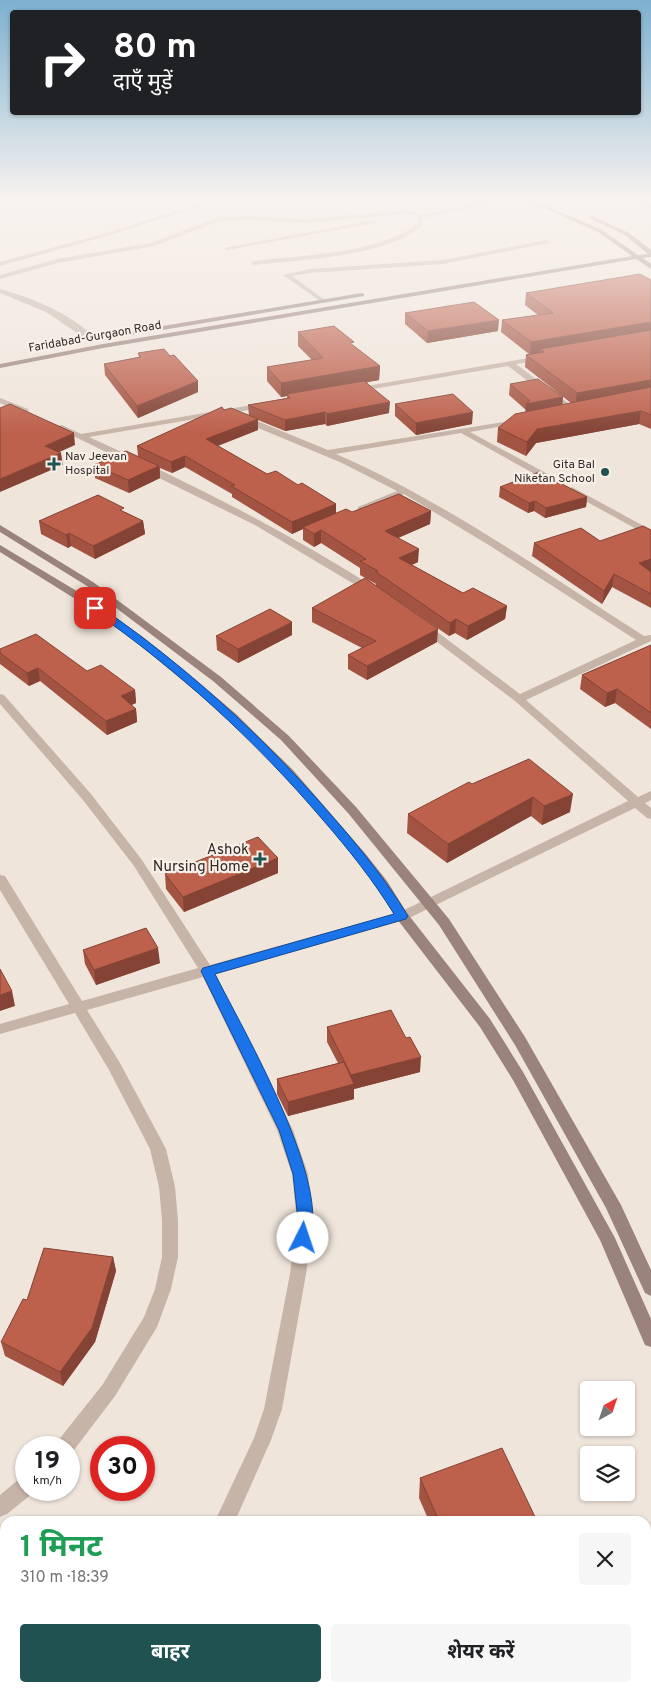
<!DOCTYPE html>
<html lang="hi">
<head>
<meta charset="utf-8">
<style>
	:root { --surface:#fff; --page:#f6f6f6; --text:#202124; --muted:#757577; --accent:#215252 }
	body { margin:0; font-family:Overpass,"Noto Sans Devanagari",sans-serif; background:var(--page); color:var(--text); height:100vh; display:flex; flex-direction:column; font-size:19px; white-space:nowrap }
	* { box-sizing:border-box; margin:0 }
	p { font-size:16px; color:var(--muted) }
	.icon { flex:none; width:28px; height:28px; fill:none; stroke:currentColor; stroke-width:2; stroke-linecap:round; stroke-linejoin:round }
	.map { position:relative; flex:1; overflow:hidden }
	.drawer { position:absolute; left:0px; top:1516px; width:651px; height:176px; display:flex; flex-direction:column; background:var(--surface); border-radius:15px 15px 0 0; box-shadow:0 1px 4px #0004 }
	.drawer>* { flex:none }
	.guide { position:absolute; left:10px; top:10px; width:631px; height:105px; border-radius:5px; box-shadow:0 1px 4px #0004; background:#202124; color:#fff; overflow:hidden }
	.needle { width:32px; rotate:40deg }
	.tools { position:absolute; left:580px; top:1381px; display:grid; gap:10px }
	.tools a { display:grid; place-items:center; width:55px; height:55px; border-radius:5px; background:var(--surface); box-shadow:0 1px 4px #0004; font-size:25px }
	.speed { position:absolute; left:15px; top:1436px; display:flex; gap:10px; font-size:25px; font-weight:700; text-align:center }
	.speed>* { display:grid; place-content:center; width:65px; height:65px; border-radius:50%; background:var(--surface); box-shadow:0 1px 4px #0004; line-height:1 }
	.speed small { font-size:12px; font-weight:400 }
	.speed .limit { border:8px solid #d22; background:#fff; color:#111 }
	.pin { position:absolute; display:grid; place-items:center; width:42px; height:42px; color:#fff; margin:-21px; border-radius:10px; box-shadow:0 2px 8px #0006 }
	.me { position:absolute; width:55px; margin:-28px; rotate:4deg; stroke-linejoin:round; filter:drop-shadow(0 0 4px #0008) }
	.turn { display:flex; align-items:center; gap:18px; height:105px; padding:0 20px; font-size:22px }
	.turn .icon { width:65px; height:65px; stroke-width:2.5 }
	.turn b { display:block; font-size:35px; line-height:42px }
	.round { display:grid; place-items:center; flex:none; width:52px; height:52px; border-radius:5px; background:var(--page) }
	.summary { display:flex; align-items:center; justify-content:space-between; height:85px; padding:0 20px }
	h1 { font-size:30px; font-weight:700; line-height:38px; color:#1e9e55 }
	.primary-button { display:flex; gap:10px; margin-top:auto; padding:10px 20px }
	.primary-button a { flex:1; height:58px; border-radius:5px; background:var(--accent); color:#fff; font-size:20px; font-weight:700; line-height:58px; text-align:center }
	.primary-button a+a { background:var(--page); color:var(--text) }
	.map>svg:first-child { display:block }
</style>
</head>
<body>
<div class="map">
<svg width="651" height="1692" viewBox="0 0 651 1692">
	<rect width="100%" height="100%" fill="#f0e5db"/>
	<g fill="none" stroke-linecap="round" stroke-linejoin="round">
		<g fill="#c7b4a8" fill-rule="evenodd">
			<path d="M215,198H224L114,234L0,266V262L110,232Z"/>
			<path d="M410,198H422L407,201V199Z"/>
			<path d="M507,198H519L423,218L422,226C383,258 303,259 254,265L251,263L254,261C301,255 379,254 417,224V216L406,214L306,223L246,220L220,221L154,246L58,263L0,279V275L57,259L151,243L219,217L246,216L306,219L406,210L423,214Z"/>
			<path d="M626,198H635L651,204V208Z"/>
			<path d="M374,220L376,223L227,250L224,248Z"/>
			<path d="M547,240L549,241V243L443,264L310,273L292,276L325,300L327,301L323,303L283,275L310,269L443,260Z"/>
			<path d="M0,289C33,298 72,314 96,339L89,341L46,312L0,293Z"/>
			<path d="M540,356H543V360L516,364L576,409V413H570L508,366L355,392L351,390L355,388Z"/>
			<path d="M0,398L28,409L29,411L22,413L0,403Z"/>
			<path d="M264,403L268,405L267,407L89,437C188,482 285,530 377,589V593H369L255,525L55,427L62,425L81,434Z"/>
			<path d="M239,416H245L328,450L523,419V423H520L470,432L555,478V482H549L461,433L336,454C446,502 544,572 644,636L651,635V641L526,700L638,797L651,791V800L645,803L651,808V819L647,818L635,808L407,919L215,973L293,1130L308,1174L313,1221L306,1274L282,1409L271,1440L235,1521H215L254,1438L264,1409L290,1274L297,1221L292,1174L277,1130L203,977L87,1010L120,1063L166,1149L175,1187L178,1220V1257L171,1289L157,1327L115,1396L71,1454L69,1455V1448H55L57,1442L103,1384L144,1317L155,1289L162,1257V1220L159,1187L150,1149L109,1070L75,1013L0,1034V1024L69,1004L0,890V875L5,876L82,1001L198,968L134,866L83,800L0,704V694L4,695L91,794L142,860L210,965L398,913L628,801L515,701L420,629L419,627L420,625H428L520,694L636,640L492,547L404,494L364,511H358V507L397,491L342,463L239,420Z"/>
			<path d="M572,487L651,530V537L569,492L568,490Z"/>
			<path d="M26,1477V1490H34L33,1493L7,1514L0,1517V1495L19,1479Z"/>
			<path d="M237,1688H258L260,1692H238Z"/>
		</g>
		<g fill="#9a837a" fill-rule="evenodd">
			<path d="M521,198H529L602,230L638,255L648,254L625,235L587,217L592,216L629,233L651,250V257L643,258L651,264V269L636,259L103,348L0,368V364L103,344L632,256L598,232Z"/>
			<path d="M362,293L364,294V296L91,342L87,340L91,338Z"/>
			<path d="M0,525L93,582L221,677L289,736L356,807L449,919L525,1037L621,1205L651,1270V1296L645,1293L606,1208L515,1045L439,925L348,813L281,740L213,681L87,586L0,532Z"/>
			<path d="M0,545L85,596L143,637L190,675L236,714L293,770L364,852L387,881L407,913L490,1019L523,1072L615,1238L651,1319V1347L645,1345L600,1240L513,1080L480,1027L397,919L377,887L356,858L285,776L228,718L135,641L77,600L0,552Z"/>
		</g>
	</g>
	<g fill="#a35341">
		<path d="M651,280V429L639,424L536,443L526,456L497,442L498,428L526,412V410L509,395L510,384L563,397L562,405L571,403L525,367L526,355L529,354L501,332L502,320L538,315L525,305L526,293Z"/>
		<path d="M405,313L498,331L427,343L405,324Z"/>
		<path d="M298,332L353,346L380,366L379,380L367,382L389,413L327,426L325,424L285,431L258,420V430L218,446L267,474L298,485L336,504V513L431,511L430,524L398,538L418,562L412,565L463,593L507,606L505,619L467,640L455,633L449,636L382,590L437,642L367,680L348,669V655L362,648L312,622V608L376,586V584L360,575V568L321,543L314,547L303,540V529L292,534L232,497V494L185,467L172,473L160,468V478L129,493L95,478L94,465L138,456L137,446L224,410L249,416L248,405L287,398V396L281,397L267,381V367L312,360L298,346Z"/>
		<path d="M138,353L170,356L198,381V392L138,418L105,375L104,364L139,357Z"/>
		<path d="M395,404L472,424L416,435L395,416Z"/>
		<path d="M500,487L587,497L586,507L545,518L534,511L528,513L499,497Z"/>
		<path d="M125,512L143,521L145,534L95,559L71,546L68,548L41,534L39,521Z"/>
		<path d="M651,530V608L612,587L602,604L532,556L534,543L600,541Z"/>
		<path d="M292,635L238,663L217,650L216,636Z"/>
		<path d="M651,645V729L615,703L605,707L580,689L582,675Z"/>
		<path d="M0,649L87,671L135,690L136,703L131,705L136,709L137,722L107,735L40,681L29,686L0,664Z"/>
		<path d="M529,759L570,812L542,825L531,816L447,863L407,833L408,814L472,784Z"/>
		<path d="M278,858V873L184,912L166,889L165,874Z"/>
		<path d="M83,950L160,963L96,985L85,964Z"/>
		<path d="M327,1027L420,1072L354,1089V1099L288,1116L277,1094V1079L338,1063L327,1042Z"/>
		<path d="M113,1257L116,1271L95,1342L63,1386L5,1356L1,1342L27,1300Z"/>
		<path d="M420,1478L537,1521H429L419,1498Z"/>
		<path d="M305,1688H442L444,1692H306Z"/>
	</g>
	<g fill="#844335">
		<path d="M499,320L498,331L427,343L428,331Z"/>
		<path d="M651,322V332L540,349V353L530,355L531,342Z"/>
		<path d="M380,366L379,380L289,396L287,394V396L281,397V383Z"/>
		<path d="M651,380V390L575,406L577,393Z"/>
		<path d="M198,381V392L138,418L137,406Z"/>
		<path d="M563,397L562,409L525,416L526,404Z"/>
		<path d="M390,402L389,413L327,426V414Z"/>
		<path d="M641,411L639,424L536,443L526,456L527,442L537,429Z"/>
		<path d="M325,412V424L285,431V420Z"/>
		<path d="M473,412L472,424L416,435V423Z"/>
		<path d="M258,419V430L206,450V439Z"/>
		<path d="M74,433L75,445L46,458L45,446Z"/>
		<path d="M61,453L63,465L0,492V479Z"/>
		<path d="M185,456V467L172,473L171,462Z"/>
		<path d="M159,466L160,478L129,493L128,480Z"/>
		<path d="M587,497L586,507L545,518L546,508Z"/>
		<path d="M535,501L534,511L528,513L529,503Z"/>
		<path d="M336,504V515L303,527V529L292,534V522Z"/>
		<path d="M431,511L430,524L384,544L385,531Z"/>
		<path d="M143,521L145,534L95,559L93,546Z"/>
		<path d="M321,530V543L314,547V534Z"/>
		<path d="M69,533L71,546L68,548L66,535Z"/>
		<path d="M419,549L418,562L398,571L399,558Z"/>
		<path d="M651,559V572L639,563Z"/>
		<path d="M614,574L612,587L602,604L604,591Z"/>
		<path d="M507,606L505,619L467,640L468,626Z"/>
		<path d="M456,619L455,633L449,636L450,623Z"/>
		<path d="M292,622V635L238,663V649Z"/>
		<path d="M438,629L437,642L367,680V666Z"/>
		<path d="M38,668L40,681L29,686L27,673Z"/>
		<path d="M617,689L615,703L605,707L607,693Z"/>
		<path d="M135,690L136,703L123,709L121,696Z"/>
		<path d="M136,709L137,722L107,735L106,721Z"/>
		<path d="M573,794L570,812L542,825L544,806Z"/>
		<path d="M533,797L531,816L447,863L448,844Z"/>
		<path d="M278,858V873L184,912L183,897Z"/>
		<path d="M158,948L160,963L96,985L94,970Z"/>
		<path d="M12,991L15,1006L0,1011V995Z"/>
		<path d="M421,1057L420,1072L354,1089V1099L288,1116V1102L351,1085V1075Z"/>
		<path d="M113,1257L116,1271L95,1342L63,1386L60,1372Z"/>
	</g>
	<g fill="#bd604c" stroke="#844335">
		<path d="M640,274L651,280V322L531,342L502,320L553,313L526,293Z"/>
		<path d="M474,302L499,320L428,331L405,313Z"/>
		<path d="M334,326L354,342L350,343L380,366L281,383L267,367L323,358L298,332Z"/>
		<path d="M651,330V380L577,393L526,355L544,352L540,349Z"/>
		<path d="M164,349L170,356L174,355L198,381L137,406L104,364L141,357L138,353Z"/>
		<path d="M538,379L563,397L526,404L530,401L510,384Z"/>
		<path d="M364,381L390,402L327,414L325,412L285,420L248,405L290,398L287,394Z"/>
		<path d="M651,387V415L641,411L537,429L527,442L498,428L515,414Z"/>
		<path d="M453,394L473,412L416,423L395,404Z"/>
		<path d="M10,404L74,433L45,446L61,453L0,479V408Z"/>
		<path d="M222,407L224,410L231,408L258,419L206,439L267,474L276,471L298,485L302,483L336,504L292,522L231,486L235,485L185,456L171,462L137,446Z"/>
		<path d="M126,451L159,466L128,480L94,465Z"/>
		<path d="M539,472L587,497L546,508L535,501L529,503L500,487Z"/>
		<path d="M399,494L431,511L385,531L419,549L399,558L463,593L473,588L507,606L468,626L456,619L450,623L376,572L378,571L360,561L366,559L321,530L314,534L303,527L346,509L352,512Z"/>
		<path d="M98,495L124,508L120,510L143,521L93,546L69,533L66,535L39,521Z"/>
		<path d="M643,526L651,530V559L639,563L651,572V594L614,574L604,591L534,543L581,528L600,541Z"/>
		<path d="M365,578L438,629L367,666L348,655L376,641L312,608Z"/>
		<path d="M270,609L292,622L238,649L216,636Z"/>
		<path d="M36,634L87,671L101,665L135,690L121,696L136,709L106,721L38,668L27,673L0,653V649Z"/>
		<path d="M651,645V713L617,689L607,693L582,675Z"/>
		<path d="M529,759L573,794L544,806L533,797L448,844L408,814L469,782L472,784Z"/>
		<path d="M258,837L278,858L183,897L165,874Z"/>
		<path d="M146,928L158,948L94,970L83,950Z"/>
		<path d="M0,969L12,991L0,995Z"/>
		<path d="M391,1010L406,1038L410,1037L421,1057L351,1075L327,1027Z"/>
		<path d="M344,1062L354,1084L288,1102L277,1079Z"/>
		<path d="M44,1248L113,1257L92,1328L60,1372L1,1342L23,1299L27,1300Z"/>
		<path d="M502,1448L537,1521H439L420,1478Z"/>
		<path d="M312,1688H442L444,1692H314Z"/>
	</g>
	<linearGradient id="sky" x2="0" y2="1"><stop stop-color="#7db0cf"/><stop offset="0.46" stop-color="#f8f3ef"/><stop offset="1" stop-color="#f8f3ef" stop-opacity="0"/></linearGradient>
	<rect width="651" height="435" fill="url(#sky)"/>
	<path fill="#1a73e8" stroke="#114b97" d="M92,606H99C186,666 263,736 332,816C360,848 386,880 408,916L406,919L215,974C242,1028 335,1187 308,1243L303,1245L298,1243L296,1238L298,1220L293,1174L279,1130L201,971L203,968L207,967L394,914C373,880 349,850 323,820C255,740 178,670 92,610Z"/>
	<g fill="#215252" stroke="#f8efe7" stroke-width="2">
		<path d="M51.5 456.5h5v5h5v5h-5v5h-5v-5h-5v-5h5z"/>
		<circle cx="605" cy="472" r="5"/>
		<path d="M257.5 851.5h5v5h5v5h-5v5h-5v-5h-5v-5h5z"/>
	</g>
	<g text-anchor="middle" dominant-baseline="central" stroke-width="4.5" stroke-linejoin="round" paint-order="stroke">
		<g font-size="12" fill="#342b28" stroke="#f8efe7">
			<text transform="translate(95 337) rotate(-10)">Faridabad-Gurgaon Road</text>
		</g>
		<g font-size="12" fill="#342b28" stroke="#f8efe7" text-anchor="start">
			<text x="65" y="457">Nav Jeevan<tspan x="65" dy="14">Hospital</tspan></text>
			<text x="595" y="465" text-anchor="end">Gita Bal<tspan x="595" dy="14">Niketan School</tspan></text>
		</g>
		<g font-size="15" fill="#342b28" stroke="#f8efe7" text-anchor="end">
			<text x="249" y="850">Ashok<tspan x="249" dy="17">Nursing Home</tspan></text>
		</g>
	</g>
</svg>
<div class="tools">
<a><svg class="needle" viewBox="-14 -14 28 28"><path d="M0-13l5 13h-10z" fill="#e53935"/><path d="M0 13l5-13h-10z" fill="#757577"/></svg></a>
<a><svg class="icon" aria-label="layers" viewBox="0 0 24 24"><path d="M12 4l9 5-9 5-9-5zM3 14l9 5 9-5"/></svg></a>
</div>
<div class="speed"><div>19<small>km/h</small></div><div class="limit">30</div></div>
<div class="pin" style="left:95px;top:608px;background:#d93025"><svg class="icon" aria-label="arrive" viewBox="0 0 24 24"><path d="M6 21V4h12l-3 4 3 4H6"/></svg></div>
<svg class="me" style="left:303px;top:1238px" viewBox="-20 -20 40 40"><circle r="19" fill="#fff"/><path d="M0-13L10 11 0 6-10 11z" fill="#1a73e8"/></svg>
<div class="guide">
<div class="turn"><svg class="icon" aria-label="right" viewBox="0 0 24 24"><path d="M7 20v-9h11M14 6l5 5-5 5"/></svg><div><b>80 m</b>दाएँ मुड़ें</div></div>
</div>
<section class="drawer">
<div class="summary"><div><h1>1 मिनट</h1><p>310 m · 18:39</p></div><a class="round"><svg class="icon" aria-label="close" viewBox="0 0 24 24"><path d="M6 6l12 12M18 6L6 18"/></svg></a></div>
<div class="primary-button"><a>बाहर</a><a>शेयर करें</a></div>
</section>
</div>
</body>
</html>
